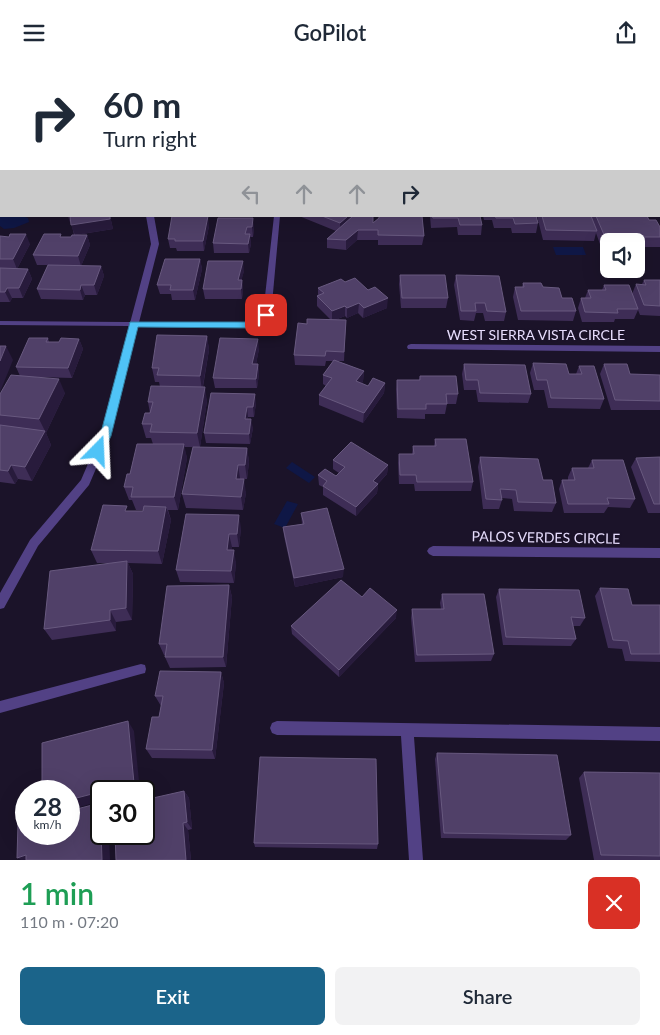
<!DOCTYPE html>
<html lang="en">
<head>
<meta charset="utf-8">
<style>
	:root { --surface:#fff; --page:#f2f2f3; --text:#1f2937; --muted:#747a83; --accent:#1b648a }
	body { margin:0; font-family:Lato,sans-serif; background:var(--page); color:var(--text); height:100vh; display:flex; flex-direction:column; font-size:19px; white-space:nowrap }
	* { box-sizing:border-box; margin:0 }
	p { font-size:16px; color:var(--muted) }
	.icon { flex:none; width:28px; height:28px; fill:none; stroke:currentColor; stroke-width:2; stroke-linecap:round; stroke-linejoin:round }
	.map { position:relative; height:795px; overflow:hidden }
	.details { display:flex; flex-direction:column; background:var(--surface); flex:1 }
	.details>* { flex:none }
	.hud { position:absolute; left:0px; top:0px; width:660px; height:152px; box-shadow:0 5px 20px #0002; background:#fff; color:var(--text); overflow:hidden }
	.fabs { position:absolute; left:600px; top:168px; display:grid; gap:10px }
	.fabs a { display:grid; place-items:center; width:45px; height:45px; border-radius:8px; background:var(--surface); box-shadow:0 5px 20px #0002; font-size:25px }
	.speed { position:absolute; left:15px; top:715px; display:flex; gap:10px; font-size:25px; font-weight:700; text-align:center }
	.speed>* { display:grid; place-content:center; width:65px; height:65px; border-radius:50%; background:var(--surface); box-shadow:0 5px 20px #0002; line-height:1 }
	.speed small { font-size:12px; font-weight:400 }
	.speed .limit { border:2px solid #111; border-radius:8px; background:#fff; color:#111 }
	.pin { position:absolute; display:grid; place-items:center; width:42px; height:42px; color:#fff; margin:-21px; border-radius:10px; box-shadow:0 2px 8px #0006 }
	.me { position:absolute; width:55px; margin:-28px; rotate:21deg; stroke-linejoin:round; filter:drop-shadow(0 0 4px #0008) }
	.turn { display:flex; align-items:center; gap:18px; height:105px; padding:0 20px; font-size:22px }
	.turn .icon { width:65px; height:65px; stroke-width:2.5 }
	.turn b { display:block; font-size:35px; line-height:42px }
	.lanes { display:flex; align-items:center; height:48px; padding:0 20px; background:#0003; justify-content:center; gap:25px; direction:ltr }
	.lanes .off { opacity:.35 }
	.round { display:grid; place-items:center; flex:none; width:52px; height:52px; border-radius:8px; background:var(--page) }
	.head { display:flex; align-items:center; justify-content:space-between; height:85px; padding:0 20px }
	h1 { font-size:30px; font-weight:600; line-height:38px; color:#1e9e55 }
	.action { display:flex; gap:10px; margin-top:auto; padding:10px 20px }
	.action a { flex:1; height:58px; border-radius:8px; background:var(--accent); color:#fff; font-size:20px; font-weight:600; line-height:58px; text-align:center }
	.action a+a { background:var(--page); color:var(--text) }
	header { display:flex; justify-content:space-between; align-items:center; height:65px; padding:0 20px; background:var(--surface); font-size:22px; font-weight:600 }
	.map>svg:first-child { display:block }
</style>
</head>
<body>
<header><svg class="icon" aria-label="menu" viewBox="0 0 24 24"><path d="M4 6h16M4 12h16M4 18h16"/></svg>GoPilot<svg class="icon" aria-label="share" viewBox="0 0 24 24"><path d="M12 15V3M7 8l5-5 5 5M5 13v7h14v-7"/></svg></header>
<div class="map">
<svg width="660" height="795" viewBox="0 0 660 795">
	<rect width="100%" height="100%" fill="#1b1329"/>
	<g fill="#0f1746">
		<path d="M0,149L1,151L25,152L28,153L29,157L14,163L4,164L0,161Z"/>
		<path d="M553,182H583L586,190H556Z"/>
		<path d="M292,397L315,412L309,418L286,403Z"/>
		<path d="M287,436L298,439L285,463L274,459Z"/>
	</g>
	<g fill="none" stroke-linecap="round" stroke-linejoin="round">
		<g fill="#524185" fill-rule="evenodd">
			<rect x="0" y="70" width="1" height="4"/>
			<path d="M274,151H280L271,250L254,262L0,260V256L250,258L263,249Z"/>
			<path d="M141,599L145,600L146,604L145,608L141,609L0,648V636Z"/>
		</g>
		<g fill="#524185" fill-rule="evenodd">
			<rect x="575" y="0" width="6" height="1"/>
			<rect x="659" y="141" width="1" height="5"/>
			<path d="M146,151H154L159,179L110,371L89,420L38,481L4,543L0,544V528L30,475L81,415L100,371L151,179Z"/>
			<path d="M411,279L660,281V287L408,284L407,282L408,280Z"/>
			<path d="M433,481L660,483V493L433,491L429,489L427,486L429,483Z"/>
			<path d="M277,656L660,662V676L414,672L423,795H409L401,671L277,670L272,668L270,663L272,658Z"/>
		</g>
	</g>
	<g fill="#3e2d56">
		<path d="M617,0H652L653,1H617Z"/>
		<rect x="659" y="13" width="1" height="85"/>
		<rect x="0" y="26" width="1" height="23"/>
		<path d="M68,151H110L113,164L76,170H87L90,180L81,201H101L104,211L97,230H85L83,235L41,234L37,224L48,200H37L33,190L62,172H71L74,170L71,157H70Z"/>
		<path d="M209,151H242V152Z"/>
		<path d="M299,151H373V158L379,153V151H422L424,171L422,180H378V175H357L346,185L327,183V174L336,166Z"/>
		<path d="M430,151H480L482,160L481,170H458L457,162L431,163Z"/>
		<path d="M483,151H536L538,158L536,168H512L511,163H494L492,155H484Z"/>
		<path d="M537,151H647L649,155L660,162V182H636V176H609V182H601L596,168L594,176L543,175Z"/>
		<path d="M218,153L254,163L253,172H250L251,179L249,188H214L213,178Z"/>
		<path d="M209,161L204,186H177L176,183H170L168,174Z"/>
		<path d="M0,171L30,179L17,204H28L32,214L23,233H12L10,237H0Z"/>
		<path d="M200,194L202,204L195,235H172L171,229H160L157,220Z"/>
		<path d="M244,206L241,215H242L243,225L242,234H205L203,224Z"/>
		<path d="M400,210L448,233L446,243H401L399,219Z"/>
		<path d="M456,210L506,247L504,256H485L483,248H476L474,256L460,255L454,220Z"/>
		<path d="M644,215H660V251L640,250L638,245L634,254H615L614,257H582L578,243L581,233H585L588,225H602L604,220L632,229L636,219H642Z"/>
		<path d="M345,217L387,243L363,253L358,248L347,253L345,251L335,255H346L344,296H337L364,306L363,316L362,318L368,321L385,318L384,328L363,358L319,340V330L326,321L323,319V310L333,296H326L325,301L295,300L294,290L307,259L331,255L317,241V231L318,230V223Z"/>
		<path d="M523,218L543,222L562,233L576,246L573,256L518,255L513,232L515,222H522Z"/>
		<path d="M207,271L209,285L203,322L207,336L200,382H184L187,393L178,445H168L171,455L162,499L128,498L133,509L132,555L116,557V566L52,575L44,564L111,498H97L91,485L129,446H143L144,445H136L132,435H129L124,422L130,409L153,379L151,373H146L142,359L150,348L148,337L160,322L159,317H155L152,303Z"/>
		<path d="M48,273L49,277H59L79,274L83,284L72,313L35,312L65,328L46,368L51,380L32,416L18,414L15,419L0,417V329L20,311L16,302Z"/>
		<path d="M259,284L256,299H258L259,309L257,323H215L213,313Z"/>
		<path d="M533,298L569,309H576L579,301L604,334L600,344L548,343L544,325H534L530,308Z"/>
		<path d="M464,299L531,329L528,338L478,337L476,325H464L462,309Z"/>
		<path d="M604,299L630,309L660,310V345H611L600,309Z"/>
		<path d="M420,311L458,329L456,339H447L445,349H425V354L397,353L396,324L397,315H419Z"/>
		<path d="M211,328L256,338L254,352H248V354L253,363L250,379L206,378L204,368Z"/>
		<path d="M435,374L473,417L471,426H415L414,419H399L398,398L399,389H412L413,381H434Z"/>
		<path d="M247,383L249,397L247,414H240L246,428L243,445L186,443L182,429Z"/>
		<path d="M480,392L543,415L556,438L552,447L514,446L512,434L502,433V435L499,444H483L478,402Z"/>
		<path d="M660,392V448H648L631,402L636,393Z"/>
		<path d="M333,395L388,400L387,409L378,419L377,428L356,451L323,430V422L319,420L318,410L336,411L339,408L333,404Z"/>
		<path d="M592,395L635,434L630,443L608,442L604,448H564L559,424L562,415H568V412L572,403H588Z"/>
		<path d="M301,448L343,512L295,522L284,471L283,462L302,459Z"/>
		<path d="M186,449L241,463L239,482H232L231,485L236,498L234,518L180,517L176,505Z"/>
		<path d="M229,520L232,532L226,602L170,603L165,592V590H164L159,579Z"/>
		<path d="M600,523L632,540H660V597L625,596L622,584L608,583L595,531Z"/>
		<path d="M499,524L585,553L580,561H573L576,574L571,581L503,580L496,532Z"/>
		<path d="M442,529L494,589L491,596L415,597L411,553L412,544H441L440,538Z"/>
		<path d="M362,532L396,553L339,612L292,569L291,561Z"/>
		<path d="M221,607L224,618L215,694L152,693L146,684L159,652L161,641L155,631Z"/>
		<path d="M437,688L571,770L566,775L441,773L435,694Z"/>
		<path d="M584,707L660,708V795H594L579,713Z"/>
		<path d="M184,726L189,733L192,764L188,765L191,795H116Z"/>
		<path d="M254,778L378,779L377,784L255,782Z"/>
	</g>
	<g fill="#281b3c">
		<rect x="0" y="96" width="1" height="10"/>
		<path d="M0,124H1V134L0,135Z"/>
		<path d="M68,151H71L73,157H70Z"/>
		<path d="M110,151L113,164L75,170L71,160Z"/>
		<path d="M208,151L209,161L204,186L203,176Z"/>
		<path d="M348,151H360L340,168V158Z"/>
		<path d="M253,153L254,163L253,172L252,162Z"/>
		<path d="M358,165L357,175L346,185V175Z"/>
		<path d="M26,169L30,179L17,204L13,194Z"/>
		<path d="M250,169L251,179L249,188L248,179Z"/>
		<path d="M87,170L90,180L81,201L78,191Z"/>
		<path d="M200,194L202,204L195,235L193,225Z"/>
		<path d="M243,196L244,206L239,225L238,215Z"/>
		<path d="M101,201L104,211L97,230L94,220Z"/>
		<path d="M28,204L32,214L23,233L19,223Z"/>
		<path d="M242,215L243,225L242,234L241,224Z"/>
		<path d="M81,220L85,230L83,235L80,225Z"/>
		<path d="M7,223L12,233L10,237L5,227Z"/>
		<path d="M388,233L387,243L363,253L364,243Z"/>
		<path d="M359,238L358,248L347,253V243Z"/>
		<path d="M345,241V251L332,256V246Z"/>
		<path d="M207,271L209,285L202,325L200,311Z"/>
		<path d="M79,274L83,284L72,313L68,303Z"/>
		<path d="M258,274L259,284L254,309L252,299Z"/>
		<path d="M6,281L13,295L0,327V296Z"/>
		<path d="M258,299L259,309L257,323L256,314Z"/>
		<path d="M364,306L363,316L356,326V316Z"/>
		<path d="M59,314L65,328L46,368L51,380L32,416L25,402L45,366L39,354Z"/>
		<path d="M385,318L384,328L363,358L364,348Z"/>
		<path d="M205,322L207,336L200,382L197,368Z"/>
		<path d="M255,329L256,338L254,352L253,342Z"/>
		<path d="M247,342L248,352L247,363L245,354Z"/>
		<path d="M251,354L253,363L250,379L249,369Z"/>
		<path d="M184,379L187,393L178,445L174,432Z"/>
		<path d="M247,383L249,397L247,414L245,400Z"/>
		<path d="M11,400L18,414L15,419L8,406Z"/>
		<path d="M238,400L240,413L238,427L236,414Z"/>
		<path d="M388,400L387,409L372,425L373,416Z"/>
		<path d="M244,414L246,428L243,445L241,432Z"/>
		<path d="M378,419L377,428L356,451V442Z"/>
		<path d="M166,442L171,455L162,499L158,486Z"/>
		<path d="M239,450L241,463L239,482L237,469Z"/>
		<path d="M229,469L232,482L229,498L227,485Z"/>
		<path d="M234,485L236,498L234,518L231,506Z"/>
		<path d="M127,496L133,509L132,555L126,543Z"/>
		<path d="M344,504L343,512L295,522L294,513Z"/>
		<path d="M229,520L232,532L226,602L223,592Z"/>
		<path d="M110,545L116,557V566L110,555Z"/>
		<path d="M397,545L396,553L339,612V605Z"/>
		<path d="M221,607L224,618L215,694L212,685Z"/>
		<path d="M128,656L134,666L140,726H101Z"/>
		<path d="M101,726V736L69,745V735Z"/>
		<path d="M184,726L189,733L192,764L187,757Z"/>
		<path d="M183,758L188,765L191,795H186Z"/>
		<path d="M101,769H109L110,795H102Z"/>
		<path d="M26,790L34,795H21L17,793Z"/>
	</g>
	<g fill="#504068" stroke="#68597f">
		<path d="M47,0H62L66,1H45Z"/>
		<path d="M133,0H163L162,1H133Z"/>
		<path d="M201,0H231L230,1H201Z"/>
		<path d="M234,0H260L259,1H234Z"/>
		<path d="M267,0H293L292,1H267Z"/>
		<path d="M352,0H392L393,1H352Z"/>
		<path d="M400,0H436V1H401Z"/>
		<rect x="459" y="0" width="15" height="1"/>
		<path d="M492,0H522L523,1H492Z"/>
		<path d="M623,0H652L653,1H624Z"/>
		<rect x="659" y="13" width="1" height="18"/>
		<rect x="0" y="26" width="1" height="14"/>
		<rect x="659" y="34" width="1" height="18"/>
		<rect x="659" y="58" width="1" height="15"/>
		<rect x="0" y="76" width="1" height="20"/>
		<rect x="0" y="105" width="1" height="19"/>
		<path d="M70,151H110V154L71,160Z"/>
		<path d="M172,151H208L203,176H175V174H168Z"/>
		<path d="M322,151H348L340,158Z"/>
		<path d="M353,151H373V158L379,153V151H422L424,171L378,170V165H358L346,175L327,174Z"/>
		<path d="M432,151H480L482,160H460L458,153H433Z"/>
		<path d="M495,151H536L538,158L515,159L513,153H496Z"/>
		<path d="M542,151H591L597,166L546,165Z"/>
		<path d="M596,151H647L649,155H656L660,162V172H605Z"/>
		<path d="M218,153H253L252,162H247L245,169H250L248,179L213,178Z"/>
		<path d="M10,169H26L13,194H0V171L9,172Z"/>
		<path d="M44,169H61L60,172H71L72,170H87L78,191L33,190Z"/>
		<path d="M165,194H200L193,225H170L171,220H157Z"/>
		<path d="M208,196H243L238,215H242L241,224H203Z"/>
		<path d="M48,200L101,201L94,220H81L80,225L37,224Z"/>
		<path d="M0,203L28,204L19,223H7L5,227H0Z"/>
		<path d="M400,210H445L448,233H402Z"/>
		<path d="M456,210L499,211L506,247L487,246L485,238H475L476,246H461Z"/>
		<path d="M355,213L368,225L375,222L388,233L364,243L359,238L347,243L345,241L332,246L317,231L324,228L318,223L341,214L345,217Z"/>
		<path d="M644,215H660V241L644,240L636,219L646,220Z"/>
		<path d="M523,218H541L543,222L559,223L562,233H572L576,246H521L515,222H524Z"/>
		<path d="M604,220H629L638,244H617L618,248L585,247L581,233H591L588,225H606Z"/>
		<path d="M307,254L346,255L344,287L326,286L325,291L294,290L298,258L307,259Z"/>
		<path d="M157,270L207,271L200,311L157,310L159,303H152Z"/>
		<path d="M29,273H48L46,277H59L61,273L79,274L68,303L16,302Z"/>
		<path d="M220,273L258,274L252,299H258L256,314L213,313Z"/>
		<path d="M0,281H6L0,296Z"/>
		<path d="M334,295L364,306L356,316L368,321L373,313L385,318L364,348L319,330L332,313L323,310Z"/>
		<path d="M533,298L566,299L569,309H582L579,301H594L604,334L551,333L547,315H537Z"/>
		<path d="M464,299L525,300L531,329L480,328L478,315H466Z"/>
		<path d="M604,299H627L630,309L660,310V336L615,335Z"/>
		<path d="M11,310L59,314L39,354L0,350V329Z"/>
		<path d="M420,311H456L458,329H446L447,339H426V344H398L397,315H420Z"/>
		<path d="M151,321L205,322L197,368L150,367L152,359H142L145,348H150L153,337H148Z"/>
		<path d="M211,328L255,329L253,342H247L245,354H251L249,369L204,368Z"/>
		<path d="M0,360L45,366L25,402L11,400L8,406L0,405Z"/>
		<path d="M435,374H466L473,417H417L416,410H400L399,389H414L413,381H436Z"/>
		<path d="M351,377L388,400L373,416L378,419L356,442L323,421L327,416L318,410L325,404L336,411L345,402L333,395Z"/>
		<path d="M137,379H184L174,432H131L133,422H124L127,409H130Z"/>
		<path d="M193,382L247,383L245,400H238L236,414H244L241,432L182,429Z"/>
		<path d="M480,392L538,394L543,415H552L556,438L518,437L516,425L500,424L502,435L486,434Z"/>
		<path d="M660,392V439H654L636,393Z"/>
		<path d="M592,395H623L635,434L607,433L609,439H568L562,415H575L572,403H594Z"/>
		<path d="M103,440L127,441L125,446H143L144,441L166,442L158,486L91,485Z"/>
		<path d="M327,443L344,504L294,513L283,462L304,459L301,448Z"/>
		<path d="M186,449L239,450L237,469H229L227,485H234L231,506L176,505Z"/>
		<path d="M127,496L126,543L110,545V555L44,564L50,506Z"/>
		<path d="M341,515L362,532L370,523L397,545L339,605L291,561Z"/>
		<path d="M229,520L223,592H165L167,579H159L167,521Z"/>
		<path d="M600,523L628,524L632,540H660V589H631L628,576L613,575Z"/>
		<path d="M499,524L579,525L585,553L571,552L576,574L506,572Z"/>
		<path d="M442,529H484L494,589L417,590L412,544H444Z"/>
		<path d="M160,606L221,607L212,685L146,684L152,652H159L163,631H155Z"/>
		<path d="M128,656L134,718L69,735V726H42V678Z"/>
		<path d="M437,688L557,690L571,770L444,768Z"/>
		<path d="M260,692L376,694L378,779L254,778Z"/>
		<path d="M584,707L660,708V791L601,790Z"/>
		<path d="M184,726L187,757L183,758L186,795H116L115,769H144V735Z"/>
		<path d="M100,738L102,795H26V790L17,793L18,758L26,756V769H69V746Z"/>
	</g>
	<path fill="#4fc3f7" stroke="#337fa1" d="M266,247L271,250L270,252L251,263L138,262L111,371L102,390H94L93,386L100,371L130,257H249Z"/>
	<g text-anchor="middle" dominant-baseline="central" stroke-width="4" stroke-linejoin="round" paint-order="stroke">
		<g font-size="14" fill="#e7ddfd" stroke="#1b1329">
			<text x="536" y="269">WEST SIERRA VISTA CIRCLE</text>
			<text transform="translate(546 472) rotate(1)">PALOS VERDES CIRCLE</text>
		</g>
	</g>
</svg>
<div class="fabs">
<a><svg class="icon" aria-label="sound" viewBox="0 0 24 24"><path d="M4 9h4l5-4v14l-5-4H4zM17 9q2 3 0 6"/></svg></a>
</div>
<div class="speed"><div>28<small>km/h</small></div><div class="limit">30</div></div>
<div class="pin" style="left:266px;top:250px;background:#d93025"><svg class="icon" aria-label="arrive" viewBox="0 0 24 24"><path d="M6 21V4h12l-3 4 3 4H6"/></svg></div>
<svg class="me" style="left:98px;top:386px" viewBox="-20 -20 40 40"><path d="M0-17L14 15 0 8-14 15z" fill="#4fc3f7" stroke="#fff" stroke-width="4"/></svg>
<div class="hud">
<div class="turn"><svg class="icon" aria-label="right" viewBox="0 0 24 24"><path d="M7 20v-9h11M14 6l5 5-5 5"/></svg><div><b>60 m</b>Turn right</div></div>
<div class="lanes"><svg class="icon off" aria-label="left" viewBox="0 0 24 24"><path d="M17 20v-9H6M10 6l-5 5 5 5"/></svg><svg class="icon off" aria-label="ahead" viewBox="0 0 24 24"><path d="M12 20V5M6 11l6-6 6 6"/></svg><svg class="icon off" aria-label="ahead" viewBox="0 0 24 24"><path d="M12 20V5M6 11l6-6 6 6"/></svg><svg class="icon" aria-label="right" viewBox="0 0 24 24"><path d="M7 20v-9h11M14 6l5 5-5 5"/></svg></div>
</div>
</div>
<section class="details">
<div class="head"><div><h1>1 min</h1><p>110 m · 07:20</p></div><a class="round" style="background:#d93025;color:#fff"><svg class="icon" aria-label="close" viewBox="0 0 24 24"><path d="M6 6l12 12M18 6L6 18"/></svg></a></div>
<div class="action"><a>Exit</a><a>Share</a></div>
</section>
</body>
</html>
